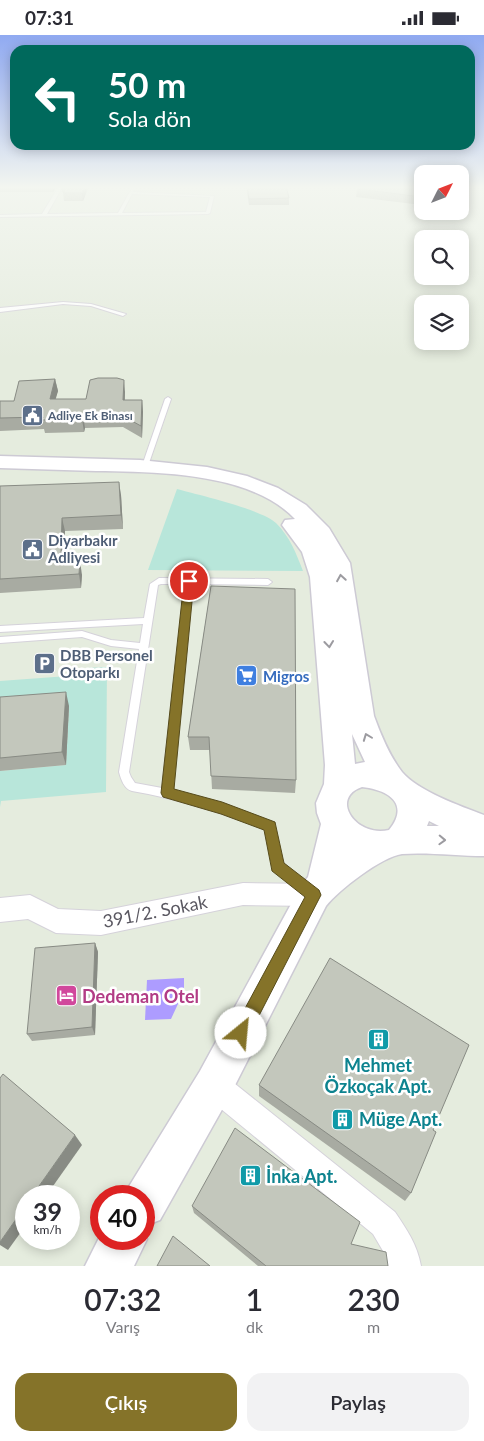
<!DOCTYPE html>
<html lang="tr">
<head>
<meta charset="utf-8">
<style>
	:root { --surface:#fff; --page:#f2f2f3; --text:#2b2b33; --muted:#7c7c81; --accent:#857329 }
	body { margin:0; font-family:Lato,sans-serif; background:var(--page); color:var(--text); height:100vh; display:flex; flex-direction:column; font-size:19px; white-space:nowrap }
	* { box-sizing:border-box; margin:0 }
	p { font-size:16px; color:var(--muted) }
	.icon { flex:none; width:28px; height:28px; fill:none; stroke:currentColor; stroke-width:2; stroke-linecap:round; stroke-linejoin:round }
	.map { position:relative; height:1231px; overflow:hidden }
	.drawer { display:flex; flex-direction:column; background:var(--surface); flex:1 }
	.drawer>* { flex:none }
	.banner { position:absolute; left:10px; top:10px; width:465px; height:105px; border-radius:15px; box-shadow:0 2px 12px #0003; background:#00695c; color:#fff; overflow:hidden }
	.needle { width:32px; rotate:48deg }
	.tools { position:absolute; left:414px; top:130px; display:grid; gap:10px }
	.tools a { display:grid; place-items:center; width:55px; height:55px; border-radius:10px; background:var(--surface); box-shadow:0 2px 12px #0003; font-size:25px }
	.speed { position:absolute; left:15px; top:1150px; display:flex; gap:10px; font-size:25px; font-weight:700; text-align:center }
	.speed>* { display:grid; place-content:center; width:65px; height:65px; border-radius:50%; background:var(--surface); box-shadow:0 2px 12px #0003; line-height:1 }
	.speed small { font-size:12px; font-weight:400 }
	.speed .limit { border:8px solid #d22; background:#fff; color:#111 }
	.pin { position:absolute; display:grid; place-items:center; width:42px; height:42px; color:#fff; margin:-21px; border:2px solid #fff; border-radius:50%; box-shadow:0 1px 5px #0007 }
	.me { position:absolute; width:55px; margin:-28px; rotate:28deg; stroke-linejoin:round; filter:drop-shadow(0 0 4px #0008) }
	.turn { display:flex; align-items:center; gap:18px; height:105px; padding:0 15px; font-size:22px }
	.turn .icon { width:65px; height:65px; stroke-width:2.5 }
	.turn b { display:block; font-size:35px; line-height:42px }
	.eta { display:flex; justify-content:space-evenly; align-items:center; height:85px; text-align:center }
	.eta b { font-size:30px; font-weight:600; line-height:35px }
	.cta { display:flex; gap:10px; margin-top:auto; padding:10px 15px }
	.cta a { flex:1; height:58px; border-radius:15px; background:var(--accent); color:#fff; font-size:20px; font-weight:600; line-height:58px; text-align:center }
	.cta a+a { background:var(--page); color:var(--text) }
	.status { display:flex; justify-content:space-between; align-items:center; height:35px; padding:0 25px; background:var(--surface); direction:ltr }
	.status svg { height:14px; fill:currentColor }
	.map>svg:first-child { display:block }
</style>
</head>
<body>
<div class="status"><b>07:31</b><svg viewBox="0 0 49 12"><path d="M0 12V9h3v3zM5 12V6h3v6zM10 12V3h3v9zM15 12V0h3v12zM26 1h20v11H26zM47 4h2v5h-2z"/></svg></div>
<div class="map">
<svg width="484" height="1231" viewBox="0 0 484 1231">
	<rect width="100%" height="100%" fill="#e5ecde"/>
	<g fill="#b8e6da">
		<path d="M177,454C199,460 263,475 276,488C290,502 296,518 303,536L148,535Z"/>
		<path d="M107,632L106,757L1,766L0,772V736L66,730L69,671L0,676V646L68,641L85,633Z"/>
	</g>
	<path fill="#ad9cff" d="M184,943V956L171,984L145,985L147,945Z"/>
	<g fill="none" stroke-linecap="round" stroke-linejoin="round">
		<defs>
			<g id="lane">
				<path d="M59,151H63L47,179L118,178L132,153L124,151H135L133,157L214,161L210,178L208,179L0,182V180L42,179ZM132,159L210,162L206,177L122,178Z"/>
				<path d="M63,267L91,269L126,279L123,281L91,271L63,269L0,277V273Z"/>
				<path d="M168,362L171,364L148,431L147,432H143L142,431L165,364Z"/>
				<path d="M159,543L268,544L272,547L268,550L193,549L172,755L222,768L274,788L283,828L313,852L315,856L313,860L309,861L305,860L274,835L265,794C220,777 179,764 132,756C124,754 121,744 119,737L139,614L111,611L82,602L0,608V602L82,596L111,605L140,608L143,589L0,597V591L144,583L150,549ZM161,549H185L162,753L135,748L131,742L129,737L158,550Z"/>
			</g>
			<g id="street">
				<path d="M243,848L314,849L323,852L326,860L323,868L314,871L243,870L101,900L56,898L28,884L0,887V863L30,860L58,874L101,876Z"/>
				<path d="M214,1036L224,1040L395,1177C407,1195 417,1209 421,1231H387L386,1221L373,1199L204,1060L200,1050L204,1040Z"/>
			</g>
			<g id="secondary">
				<path d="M0,421L140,425L207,432L247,441L278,453L306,470L329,493L350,528L374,681C381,700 389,720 402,737C418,756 460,771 484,780V821C459,821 427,817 402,819C381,822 339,855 326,871L228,1064L160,1185L144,1191V1161H125L128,1153L200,1036L302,849L308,842L321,789L317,778L316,768L324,749L325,730L310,542L302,517L282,490L285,485L295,484C251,437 156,437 96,436C64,435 32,434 0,433ZM352,699L365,727L355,729ZM362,752C389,755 410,769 389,795C356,803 329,763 362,752ZM429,786L439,791H427Z"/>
				<path d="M144,1197L147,1204L134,1231H85L101,1199V1204H144Z"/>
			</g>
		</defs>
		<use href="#lane" stroke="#d5d2da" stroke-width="2"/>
		<use href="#street" stroke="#d5d2da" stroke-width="2"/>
		<use href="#secondary" stroke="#cdcad4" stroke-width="3"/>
		<use href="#lane" fill="#fff" fill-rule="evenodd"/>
		<use href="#street" fill="#fff" fill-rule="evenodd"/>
		<use href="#secondary" fill="#fff" fill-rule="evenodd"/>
	</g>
	<g fill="#a8aba2">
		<path d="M0,151H57L53,157H0Z"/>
		<path d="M61,151H89L83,166H64L63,158L64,157H62Z"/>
		<path d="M246,151H286L289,163V170H249Z"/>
		<path d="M422,151V170L356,162L357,154Z"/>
		<path d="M55,344L58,356L55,364H86L125,357V365H142L143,377L142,403L123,392L85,393L84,397L45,398L44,394L0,396V366H14Z"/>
		<path d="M0,451L121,460L123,494L65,496L64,519L82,540L81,553L0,558Z"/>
		<path d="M211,551L296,745L295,758L212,754L210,715H190L188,702Z"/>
		<path d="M0,662L69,671L66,730L0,736Z"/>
		<path d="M95,908L98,917L95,1000L32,1006L27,999Z"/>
		<path d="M259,1050L433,1095L411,1158L405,1166L259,1061Z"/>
		<path d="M192,1171L351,1209L388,1231H258L194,1178Z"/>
	</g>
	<g fill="#888b84">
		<path d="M53,151H57L53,157Z"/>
		<path d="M85,151H89L83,166L82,158Z"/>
		<path d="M468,151H471L460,169V163Z"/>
		<path d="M55,344L58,356L52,377L50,364Z"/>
		<path d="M124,345L125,357L124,378L123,365Z"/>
		<path d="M142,365L143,377L142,403L141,391Z"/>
		<path d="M83,380L85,393L84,397L82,384Z"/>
		<path d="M119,447L121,460L123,494L121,480Z"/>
		<path d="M62,483L65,496L64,533L61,519Z"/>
		<path d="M80,526L82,540L81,553L79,539Z"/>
		<path d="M66,657L69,671L66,730L62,717Z"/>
		<path d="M95,908L98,917L95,1000L92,992Z"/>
		<path d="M75,1100L82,1110L46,1161H32Z"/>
		<path d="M26,1170V1190L8,1215L0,1210V1207Z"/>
	</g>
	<g fill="#c3c7bc" stroke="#888b84">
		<path d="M67,151H85L82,158H63Z"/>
		<path d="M247,151H286L289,163L249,164Z"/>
		<path d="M361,151H422V162L357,154Z"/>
		<path d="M460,151H468L460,163Z"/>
		<path d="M98,343H117L124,345L123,365H142L141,391L121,380H83L82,384L42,385L43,382L0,383V366H14L19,346L55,344L50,364H86L90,345Z"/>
		<path d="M119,447L121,480L62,483L61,519L74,518L80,526L79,539L0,544V451Z"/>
		<path d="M211,551L295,554L296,745L211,741L209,702H188Z"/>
		<path d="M66,657L62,717L0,723V662Z"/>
		<path d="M95,908L92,992L27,999L35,913Z"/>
		<path d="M330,923L469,1010L433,1095L436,1097L411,1158L259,1050Z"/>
		<path d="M3,1039L75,1100L32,1161H26V1170L0,1207V1043Z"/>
		<path d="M235,1093L360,1187L351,1209L386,1217L388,1231H266L192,1171Z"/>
		<path d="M173,1201L210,1231H157Z"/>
	</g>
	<defs><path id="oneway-chevron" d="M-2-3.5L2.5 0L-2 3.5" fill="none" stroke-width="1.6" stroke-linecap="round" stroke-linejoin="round" transform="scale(1.25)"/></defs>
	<g stroke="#9c9ba0">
		<use href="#oneway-chevron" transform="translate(341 543) rotate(-99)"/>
		<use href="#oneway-chevron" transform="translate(329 609) rotate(84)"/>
		<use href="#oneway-chevron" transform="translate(367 702) rotate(-111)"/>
		<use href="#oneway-chevron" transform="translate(442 805) rotate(2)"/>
	</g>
	<linearGradient id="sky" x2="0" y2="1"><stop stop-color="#90aaf1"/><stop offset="0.47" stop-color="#f3f6f0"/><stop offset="1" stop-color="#f3f6f0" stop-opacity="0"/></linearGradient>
	<rect width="484" height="324" fill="url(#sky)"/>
	<path fill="#857329" stroke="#564b1b" d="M189,542L194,546L174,754L222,767L275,787L284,828L319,855L321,860L247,1004L241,1006L235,1004L233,998L235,992L305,862L272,836L264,795L221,779L163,762L161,758L184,546Z"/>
	<defs>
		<symbol id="civic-square" viewBox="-11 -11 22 22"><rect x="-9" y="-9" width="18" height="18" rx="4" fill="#5c6f8a" stroke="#fff"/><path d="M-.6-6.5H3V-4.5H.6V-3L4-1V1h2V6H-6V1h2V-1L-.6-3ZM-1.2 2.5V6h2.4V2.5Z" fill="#fff"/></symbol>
		<symbol id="parking-square" viewBox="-11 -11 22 22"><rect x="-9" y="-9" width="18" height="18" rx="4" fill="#5c6f8a" stroke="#fff"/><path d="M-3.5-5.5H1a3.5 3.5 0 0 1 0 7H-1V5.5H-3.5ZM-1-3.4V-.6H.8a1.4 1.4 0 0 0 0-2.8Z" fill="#fff"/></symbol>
		<symbol id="supermarket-square" viewBox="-11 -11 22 22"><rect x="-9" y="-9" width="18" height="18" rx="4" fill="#3f7fe0" stroke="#fff"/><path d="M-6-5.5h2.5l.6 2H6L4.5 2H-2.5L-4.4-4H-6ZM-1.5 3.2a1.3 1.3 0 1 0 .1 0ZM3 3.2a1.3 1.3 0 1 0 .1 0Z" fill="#fff"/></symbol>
		<symbol id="hotel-square" viewBox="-11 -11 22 22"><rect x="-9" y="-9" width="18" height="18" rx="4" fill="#d1479c" stroke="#fff"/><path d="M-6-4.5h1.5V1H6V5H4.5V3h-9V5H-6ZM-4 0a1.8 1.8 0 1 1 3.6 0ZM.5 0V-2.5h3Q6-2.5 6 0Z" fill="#fff"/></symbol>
		<symbol id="building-square" viewBox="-11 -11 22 22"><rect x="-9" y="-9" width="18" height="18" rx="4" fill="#0f9aa8" stroke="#fff"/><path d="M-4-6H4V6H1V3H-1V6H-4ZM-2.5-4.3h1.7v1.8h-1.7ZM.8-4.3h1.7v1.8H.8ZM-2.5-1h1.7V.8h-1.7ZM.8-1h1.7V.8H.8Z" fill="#fff"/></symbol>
	</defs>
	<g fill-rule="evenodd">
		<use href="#civic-square" x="20" y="368" width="25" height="25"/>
		<use href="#civic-square" x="20" y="502" width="25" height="25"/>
		<use href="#parking-square" x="32" y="616" width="25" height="25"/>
		<use href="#supermarket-square" x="234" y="628" width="25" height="25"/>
		<use href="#hotel-square" x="54" y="948" width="25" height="25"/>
		<use href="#building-square" x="366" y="992" width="25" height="25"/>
		<use href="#building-square" x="330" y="1072" width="25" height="25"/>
		<use href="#building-square" x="238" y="1128" width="25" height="25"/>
	</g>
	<g text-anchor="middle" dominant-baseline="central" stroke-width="5" stroke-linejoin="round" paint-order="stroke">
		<g font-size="12" font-weight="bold" fill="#4e5e75" stroke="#fff" text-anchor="start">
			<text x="48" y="380">Adliye Ek Binası</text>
		</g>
		<g font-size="15" font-weight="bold" fill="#4e5e75" stroke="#fff" text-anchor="start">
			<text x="48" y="505">Diyarbakır<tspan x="48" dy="17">Adliyesi</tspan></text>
			<text x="60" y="620">DBB Personel<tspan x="60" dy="17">Otoparkı</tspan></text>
		</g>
		<g font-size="15" font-weight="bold" fill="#366cbe" stroke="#fff" text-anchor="start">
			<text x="263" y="641">Migros</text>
		</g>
		<g font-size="18" fill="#5a5861" stroke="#fff">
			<text transform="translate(155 876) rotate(-11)">391/2. Sokak</text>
		</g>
		<g font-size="18" font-weight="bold" fill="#b23c85" stroke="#fff" text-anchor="start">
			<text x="82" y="961">Dedeman Otel</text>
		</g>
		<g font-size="18" font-weight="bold" fill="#0d838f" stroke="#fff" text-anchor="start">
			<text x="378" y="1030" text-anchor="middle">Mehmet<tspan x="378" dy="21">Özkoçak Apt.</tspan></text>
			<text x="359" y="1084">Müge Apt.</text>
			<text x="266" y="1141">İnka Apt.</text>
		</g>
	</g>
</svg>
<div class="tools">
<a><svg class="needle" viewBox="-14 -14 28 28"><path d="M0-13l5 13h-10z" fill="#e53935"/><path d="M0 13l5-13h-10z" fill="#7c7c81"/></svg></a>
<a><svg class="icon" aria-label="search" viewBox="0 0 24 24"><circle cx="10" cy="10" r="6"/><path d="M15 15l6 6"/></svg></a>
<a><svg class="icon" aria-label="layers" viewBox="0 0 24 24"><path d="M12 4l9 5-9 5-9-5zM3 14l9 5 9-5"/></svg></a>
</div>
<div class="speed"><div>39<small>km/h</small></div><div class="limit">40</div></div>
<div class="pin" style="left:189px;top:546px;background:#d93025"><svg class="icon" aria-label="arrive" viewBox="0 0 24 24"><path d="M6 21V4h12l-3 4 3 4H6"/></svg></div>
<svg class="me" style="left:241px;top:998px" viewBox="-20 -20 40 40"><circle r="19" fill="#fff"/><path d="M0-13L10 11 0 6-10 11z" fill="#857329"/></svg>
<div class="banner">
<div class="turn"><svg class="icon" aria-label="left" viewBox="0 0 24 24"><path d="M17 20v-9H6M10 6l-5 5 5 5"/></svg><div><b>50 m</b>Sola dön</div></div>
</div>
</div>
<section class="drawer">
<div class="eta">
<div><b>07:32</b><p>Varış</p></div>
<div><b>1</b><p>dk</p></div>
<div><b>230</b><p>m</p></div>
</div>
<div class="cta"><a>Çıkış</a><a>Paylaş</a></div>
</section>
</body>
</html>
